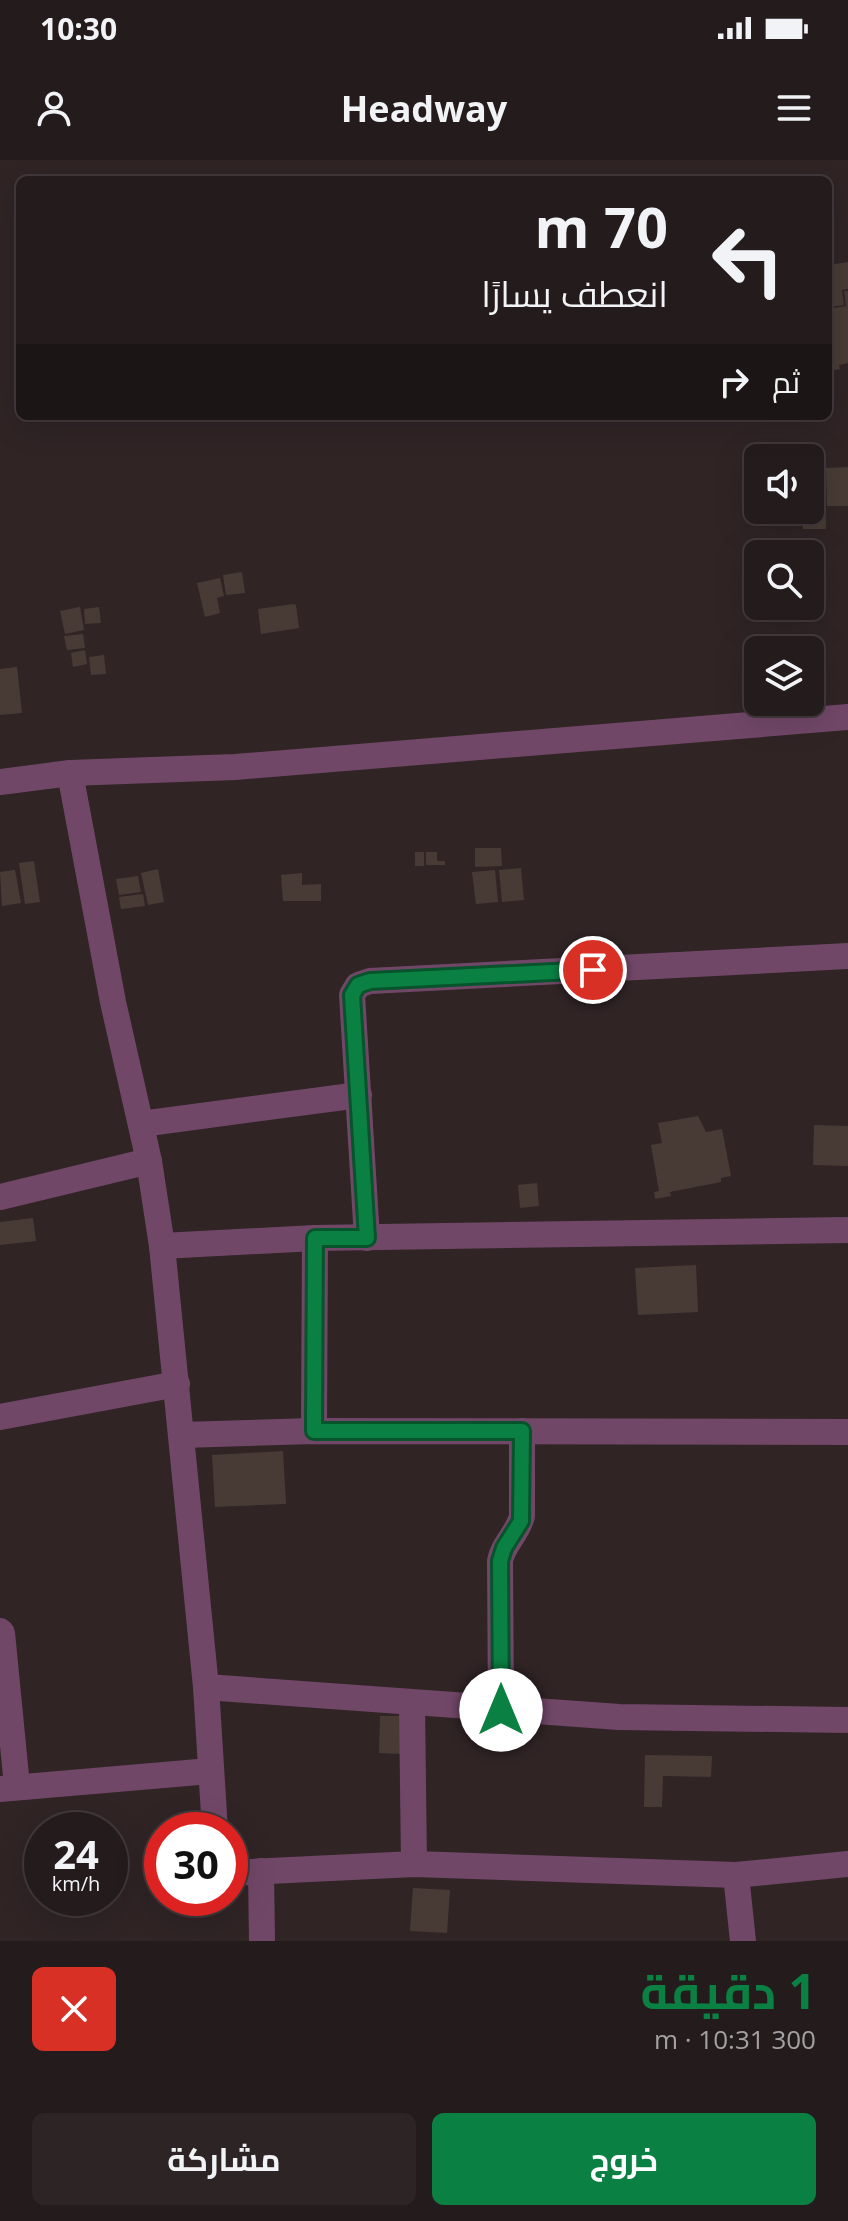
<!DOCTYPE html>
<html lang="ar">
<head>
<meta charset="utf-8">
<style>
	:root { --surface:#241b1c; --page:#2c2425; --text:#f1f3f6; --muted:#a3a1a3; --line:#41393b; --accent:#0b8043 }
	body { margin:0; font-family:"Open Sans",Cairo,sans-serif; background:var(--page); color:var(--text); direction:rtl; height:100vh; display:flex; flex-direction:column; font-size:30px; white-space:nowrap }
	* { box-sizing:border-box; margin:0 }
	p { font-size:26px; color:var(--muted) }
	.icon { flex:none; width:44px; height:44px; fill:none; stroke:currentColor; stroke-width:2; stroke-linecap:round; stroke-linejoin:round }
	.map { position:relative; height:1781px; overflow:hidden; direction:ltr }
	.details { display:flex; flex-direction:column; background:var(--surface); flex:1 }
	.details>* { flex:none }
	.guide { position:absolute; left:16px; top:16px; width:816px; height:244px; border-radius:12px; box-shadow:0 8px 32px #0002,0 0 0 2px var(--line); direction:rtl; background:#241b1c; color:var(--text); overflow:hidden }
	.buttons { position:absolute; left:744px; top:284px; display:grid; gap:16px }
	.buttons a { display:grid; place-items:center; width:80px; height:80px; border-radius:12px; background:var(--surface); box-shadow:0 8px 32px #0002,0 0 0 2px var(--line); font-size:40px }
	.speed { position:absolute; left:24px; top:1652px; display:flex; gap:16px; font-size:40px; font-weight:700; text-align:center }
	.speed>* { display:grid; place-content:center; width:104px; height:104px; border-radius:50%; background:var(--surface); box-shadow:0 8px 32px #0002,0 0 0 2px var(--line); line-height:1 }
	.speed small { font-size:20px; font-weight:400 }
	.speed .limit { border:12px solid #d22; background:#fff; color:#111 }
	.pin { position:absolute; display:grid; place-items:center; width:68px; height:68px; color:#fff; margin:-34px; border:4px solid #fff; border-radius:50%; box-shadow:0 2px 8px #0007 }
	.me { position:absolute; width:88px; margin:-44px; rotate:0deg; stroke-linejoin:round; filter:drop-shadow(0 0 6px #0008) }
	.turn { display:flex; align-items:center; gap:28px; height:168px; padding:0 32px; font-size:36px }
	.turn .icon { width:104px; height:104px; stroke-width:2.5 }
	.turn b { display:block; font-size:56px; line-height:68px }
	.then { display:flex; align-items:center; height:76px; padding:0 32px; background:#0003; gap:16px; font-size:30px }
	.round { display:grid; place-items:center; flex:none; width:84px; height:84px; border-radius:12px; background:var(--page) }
	.head { display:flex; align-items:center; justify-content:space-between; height:136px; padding:0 32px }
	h1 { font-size:48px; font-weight:700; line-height:60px; color:var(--accent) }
	.button { display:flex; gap:16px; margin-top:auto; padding:16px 32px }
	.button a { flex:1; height:92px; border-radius:12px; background:var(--accent); color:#fff; font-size:32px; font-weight:700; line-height:92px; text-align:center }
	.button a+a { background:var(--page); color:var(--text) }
	.status { display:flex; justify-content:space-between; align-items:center; height:56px; padding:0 40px; background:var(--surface); direction:ltr }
	.status svg { height:22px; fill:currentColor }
	header { display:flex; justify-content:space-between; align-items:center; height:104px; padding:0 32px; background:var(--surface); font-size:36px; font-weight:700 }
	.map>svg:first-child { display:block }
</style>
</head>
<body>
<div class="status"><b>10:30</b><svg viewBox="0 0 49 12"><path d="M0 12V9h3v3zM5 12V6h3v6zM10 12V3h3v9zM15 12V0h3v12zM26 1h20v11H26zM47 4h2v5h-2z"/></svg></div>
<header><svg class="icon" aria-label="menu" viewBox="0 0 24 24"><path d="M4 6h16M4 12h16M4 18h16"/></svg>Headway<svg class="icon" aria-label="person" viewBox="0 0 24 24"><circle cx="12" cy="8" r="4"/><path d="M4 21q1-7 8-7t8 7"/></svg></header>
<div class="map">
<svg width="848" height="1781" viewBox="0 0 848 1781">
	<rect width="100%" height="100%" fill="#302425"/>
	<g fill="#483b36">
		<path d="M848,102V129L842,130L844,145L828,147V133H831L828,105Z"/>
		<path d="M844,131H848V203L839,205L840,209L828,211V149L846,146Z"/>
		<path d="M824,306L826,369H803V350H810V307Z"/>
		<path d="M848,307V346H827L826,308Z"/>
		<path d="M242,412L245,433L226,435L223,415Z"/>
		<path d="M220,418L224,436L217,438L220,453L205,457L197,423Z"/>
		<path d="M293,444L296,445L299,468L261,474L258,449Z"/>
		<path d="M80,447L84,470L65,474L60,451Z"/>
		<path d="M99,447L101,463L85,464L84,449Z"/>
		<path d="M83,474L85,488L67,490L64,476Z"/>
		<path d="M85,490L87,504L73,507L71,493Z"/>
		<path d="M104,495L106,514L91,515L89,497Z"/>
		<path d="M17,507L22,553L0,555V509Z"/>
		<path d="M475,688H501L502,706L475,707Z"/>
		<rect x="415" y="692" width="9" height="14"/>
		<path d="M426,692H437V701H445V705H426Z"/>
		<path d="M34,701L40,742L25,744L19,703Z"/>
		<path d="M521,708L524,740L502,742L499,710Z"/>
		<path d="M158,709L164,742L148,745L141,713Z"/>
		<path d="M15,710L21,743L2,746L0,712Z"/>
		<path d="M495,710L498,742L476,744L472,712Z"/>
		<path d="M302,713V725L321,724V741H283L281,715Z"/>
		<path d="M138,716L141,732L119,735L116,719Z"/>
		<path d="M143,734L145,746L121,749L119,737Z"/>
		<path d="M698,956L706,972L722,969L731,1016L721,1018V1022L670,1032L671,1036L655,1039L654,1032L659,1031L651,985L662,983L658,963Z"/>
		<path d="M814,965L848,966V1006L813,1005Z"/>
		<path d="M537,1023L539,1046L520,1048L518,1025Z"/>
		<path d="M33,1058L36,1081L0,1085V1062Z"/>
		<path d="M696,1105L698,1152L638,1155L635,1108Z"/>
		<path d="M283,1291L286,1344L215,1347L212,1295Z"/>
		<path d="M380,1556H402L401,1594L379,1593Z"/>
		<path d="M645,1595L712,1596L711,1617L663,1616L662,1647H644Z"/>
		<path d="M413,1728L450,1730L447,1773L410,1771Z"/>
	</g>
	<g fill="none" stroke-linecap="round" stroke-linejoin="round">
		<g stroke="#714768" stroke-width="26">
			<path d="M70,613L113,842L149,1001L162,1086L206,1527L215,1670"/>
			<path d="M0,622L70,613L235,607L848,557"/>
			<path d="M141,964L359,935"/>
			<path d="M0,1037L149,1001"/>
			<path d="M367,1078L352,835L358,825L370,821L848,796"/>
			<path d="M162,1086L315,1078L848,1070"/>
			<path d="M0,1257L177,1224"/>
			<path d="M314,1271L315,1078"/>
			<path d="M182,1275L314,1271L848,1272"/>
			<path d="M0,1471L2,1473L17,1626"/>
			<path d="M206,1527L619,1557L848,1560"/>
			<path d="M412,1544L414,1704"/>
			<path d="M501,1550L500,1401C503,1384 518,1373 522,1356V1271"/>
			<path d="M0,1629L210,1611"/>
			<path d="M261,1711L262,1781"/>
			<path d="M230,1713L414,1704L736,1715L848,1704"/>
			<path d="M736,1715L743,1781"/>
		</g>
	</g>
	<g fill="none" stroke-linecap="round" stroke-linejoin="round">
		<defs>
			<path id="route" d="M501,1550L500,1401L504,1388L521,1361L522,1271H314L315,1078H367L352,835L358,825L370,821L593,810"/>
		</defs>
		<use href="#route" stroke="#07532c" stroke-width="20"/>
		<use href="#route" stroke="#0b8043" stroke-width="14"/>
	</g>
</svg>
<div class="buttons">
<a><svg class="icon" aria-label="sound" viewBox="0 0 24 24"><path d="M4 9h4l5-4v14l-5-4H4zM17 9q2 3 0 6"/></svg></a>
<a><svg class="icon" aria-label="search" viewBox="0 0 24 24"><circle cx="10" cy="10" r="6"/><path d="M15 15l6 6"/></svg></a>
<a><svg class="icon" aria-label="layers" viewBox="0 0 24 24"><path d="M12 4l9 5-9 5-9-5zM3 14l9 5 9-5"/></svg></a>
</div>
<div class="speed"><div>24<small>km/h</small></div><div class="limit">30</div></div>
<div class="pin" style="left:593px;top:810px;background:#d93025"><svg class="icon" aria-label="arrive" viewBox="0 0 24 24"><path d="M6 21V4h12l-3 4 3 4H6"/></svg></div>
<svg class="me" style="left:501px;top:1550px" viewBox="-20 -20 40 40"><circle r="19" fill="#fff"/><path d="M0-13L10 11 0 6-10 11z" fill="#0b8043"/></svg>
<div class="guide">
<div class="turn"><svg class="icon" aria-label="left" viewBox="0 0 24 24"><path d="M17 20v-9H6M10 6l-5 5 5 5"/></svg><div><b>70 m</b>انعطف يسارًا</div></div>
<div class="then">ثم<svg class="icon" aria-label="right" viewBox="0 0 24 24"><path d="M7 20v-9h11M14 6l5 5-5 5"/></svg></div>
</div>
</div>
<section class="details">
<div class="head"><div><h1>1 دقيقة</h1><p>300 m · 10:31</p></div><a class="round" style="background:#d93025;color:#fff"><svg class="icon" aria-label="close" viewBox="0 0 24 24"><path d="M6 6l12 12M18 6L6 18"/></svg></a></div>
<div class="button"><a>خروج</a><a>مشاركة</a></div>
</section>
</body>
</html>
